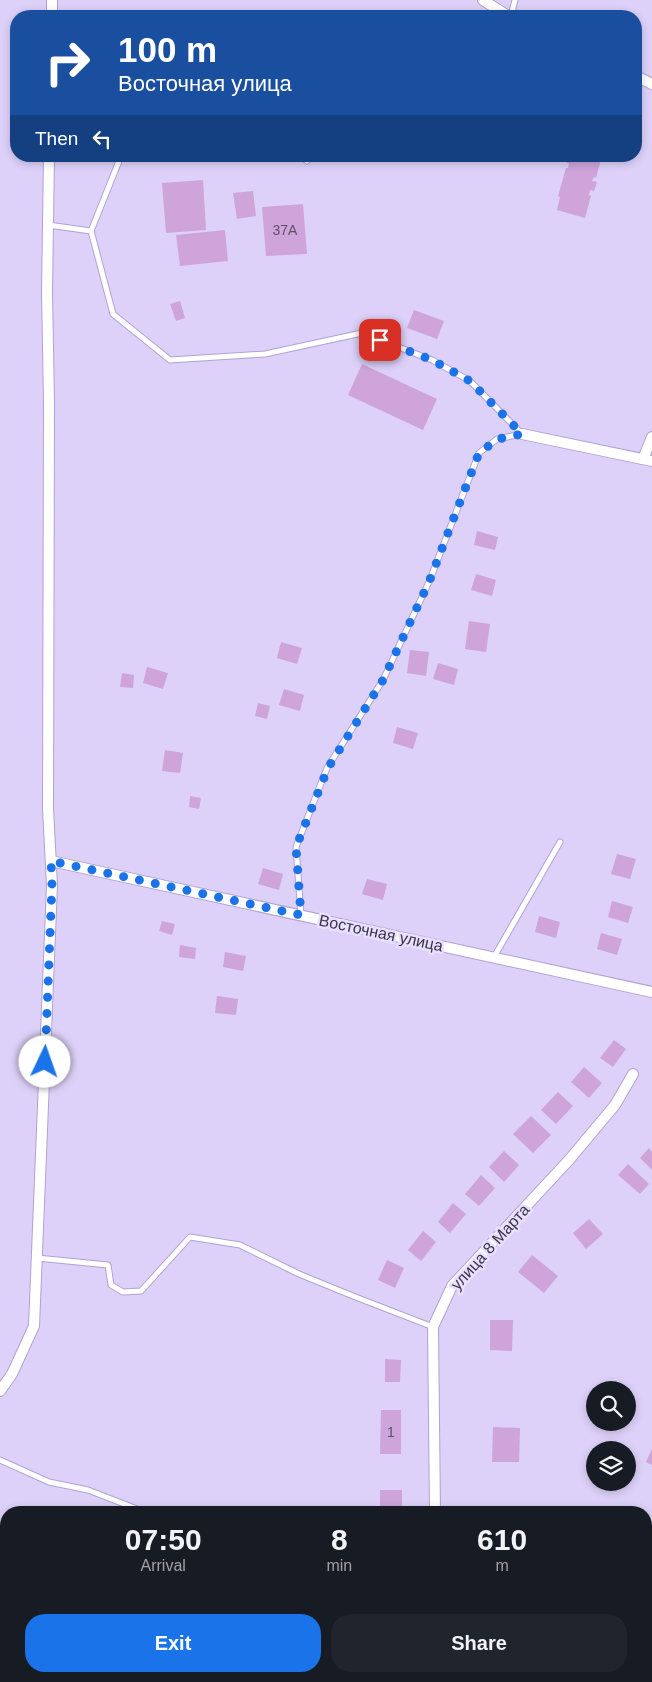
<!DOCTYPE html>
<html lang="en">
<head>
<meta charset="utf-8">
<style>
	:root { --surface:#171b24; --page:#20242c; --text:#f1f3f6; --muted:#9ea1a6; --accent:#1a73e8 }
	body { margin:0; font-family:Helvetica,sans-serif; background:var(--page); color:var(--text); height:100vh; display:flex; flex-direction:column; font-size:19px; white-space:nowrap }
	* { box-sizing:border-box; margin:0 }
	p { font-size:16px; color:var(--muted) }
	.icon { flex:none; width:28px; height:28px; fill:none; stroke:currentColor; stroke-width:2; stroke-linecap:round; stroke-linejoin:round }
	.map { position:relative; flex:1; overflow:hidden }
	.side { position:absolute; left:0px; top:1506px; width:652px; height:176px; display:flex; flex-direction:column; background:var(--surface); border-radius:20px 20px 0 0; box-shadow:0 2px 8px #0003 }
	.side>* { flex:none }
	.banner { position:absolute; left:10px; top:10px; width:632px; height:152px; border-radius:20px; box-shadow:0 2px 8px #0003; background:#1a4fa0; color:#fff; overflow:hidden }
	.tools { position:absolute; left:586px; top:1381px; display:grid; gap:10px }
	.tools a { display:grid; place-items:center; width:50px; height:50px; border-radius:50%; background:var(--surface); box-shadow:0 2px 8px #0003; font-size:25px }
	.pin { position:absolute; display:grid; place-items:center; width:42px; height:42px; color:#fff; margin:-21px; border-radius:10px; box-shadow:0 2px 8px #0006 }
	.me { position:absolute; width:55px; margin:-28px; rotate:3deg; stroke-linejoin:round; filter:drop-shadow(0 0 4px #0008) }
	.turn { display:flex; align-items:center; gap:18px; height:105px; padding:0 25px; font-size:22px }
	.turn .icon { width:65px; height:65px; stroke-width:2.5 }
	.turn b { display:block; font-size:35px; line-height:42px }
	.then { display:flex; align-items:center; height:48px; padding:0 25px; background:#0003; gap:10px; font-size:19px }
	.eta { display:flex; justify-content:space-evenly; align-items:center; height:85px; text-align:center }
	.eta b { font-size:30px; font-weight:700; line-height:35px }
	.cta { display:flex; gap:10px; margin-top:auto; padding:10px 25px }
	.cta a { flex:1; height:58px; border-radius:20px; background:var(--accent); color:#fff; font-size:20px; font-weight:700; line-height:58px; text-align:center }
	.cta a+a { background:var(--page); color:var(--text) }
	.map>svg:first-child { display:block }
</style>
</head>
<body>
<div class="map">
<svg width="652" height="1682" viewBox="0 0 652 1682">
	<rect width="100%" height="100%" fill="#ddd1f9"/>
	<g fill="#cea4da">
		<path d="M569,156H602L596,178L594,177L592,181L597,182L594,191L590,190L589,195L591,196L585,218L557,210L560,197L558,196L566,168H568L569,163H567Z"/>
		<path d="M203,180L206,230L166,233L162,183Z"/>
		<path d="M253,191L256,216L237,219L233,193Z"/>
		<path d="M303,204L307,254L266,256L262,207Z"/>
		<path d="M225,230L228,261L180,266L176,235Z"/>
		<path d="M180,301L185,318L176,321L170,304Z"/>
		<path d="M414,310L444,321L437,339L407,328Z"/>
		<path d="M362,364L437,399L423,430L348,395Z"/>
		<path d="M477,531L498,537L495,550L474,545Z"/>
		<path d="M476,574L496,580L492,596L471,590Z"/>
		<path d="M469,621L490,624L486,652L465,649Z"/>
		<path d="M281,642L302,648L297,664L277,658Z"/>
		<path d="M410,650L429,652L426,676L407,673Z"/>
		<path d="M438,663L458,669L454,685L433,679Z"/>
		<path d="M147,667L168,673L163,689L143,683Z"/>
		<path d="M122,673L134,675L133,688L120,687Z"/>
		<path d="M284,689L304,695L300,711L279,705Z"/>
		<path d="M258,703L270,706L267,719L255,716Z"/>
		<path d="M397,727L418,733L413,749L393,743Z"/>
		<path d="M165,750L183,753L180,773L162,771Z"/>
		<path d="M190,796L201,798L199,809L189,807Z"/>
		<path d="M617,854L636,859L630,879L611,874Z"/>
		<path d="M263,868L283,874L279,890L258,884Z"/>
		<path d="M367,879L387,884L383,900L362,894Z"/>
		<path d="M612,901L633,907L628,923L608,917Z"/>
		<path d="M539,916L560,922L556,938L535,932Z"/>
		<path d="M162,921L175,924L172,935L159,931Z"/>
		<path d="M601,933L622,939L617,955L597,949Z"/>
		<path d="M180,945L196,948L195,959L179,957Z"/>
		<path d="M225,952L246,956L243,971L223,967Z"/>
		<path d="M217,996L238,999L236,1015L215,1013Z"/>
		<path d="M614,1040L626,1049L613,1067L600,1058Z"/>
		<path d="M584,1067L602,1083L589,1098L571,1082Z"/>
		<path d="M558,1092L573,1106L556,1124L541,1110Z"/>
		<path d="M531,1116L551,1135L533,1153L513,1134Z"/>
		<path d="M649,1148L652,1152V1170L640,1158Z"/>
		<path d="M504,1151L519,1165L504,1182L489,1167Z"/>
		<path d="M628,1164L649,1184L640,1194L618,1175Z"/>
		<path d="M481,1175L495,1188L479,1206L465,1194Z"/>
		<path d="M453,1203L466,1214L450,1233L438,1222Z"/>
		<path d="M589,1219L603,1234L586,1249L573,1233Z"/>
		<path d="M423,1231L436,1242L421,1261L408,1250Z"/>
		<path d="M532,1255L558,1276L544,1293L518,1272Z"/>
		<path d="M387,1260L404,1268L395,1288L378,1280Z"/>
		<path d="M490,1320H513L512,1351L490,1350Z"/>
		<path d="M385,1359L401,1360L400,1382H385Z"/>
		<path d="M381,1410H401V1454H380Z"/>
		<path d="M493,1427L520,1428L519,1462H492Z"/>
		<path d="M652,1449V1465L646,1462Z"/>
		<rect x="380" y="1490" width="22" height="22"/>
		<path d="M646,1623L652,1626V1660L646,1658Z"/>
		<path d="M382,1676H402L401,1682H382Z"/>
	</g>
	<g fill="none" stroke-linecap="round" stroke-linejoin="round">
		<defs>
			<g id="lane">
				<path d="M511,16L515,0"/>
				<path d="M301,156L307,161"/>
				<path d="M48,225L91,231L113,314L170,360L265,354L362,333L432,360L470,381L522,434"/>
				<path d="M91,231L121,156"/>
				<path d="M301,915L296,847L327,768L383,680L429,582L479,453L497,439L522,434"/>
				<path d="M494,957L560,842"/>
				<path d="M37,1258L108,1265L111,1285L123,1292L141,1291L190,1237L240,1245L299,1274L353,1296L433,1327"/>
				<path d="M0,1460L49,1482L88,1490L145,1512"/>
				<path d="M0,1620L6,1623"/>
				<path d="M36,1676L38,1681H65L79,1676"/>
			</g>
			<g id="street">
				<path d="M483,0L508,16"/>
				<path d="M52,16V0"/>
				<path d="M636,76L652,84"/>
				<path d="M522,434L652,461"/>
				<path d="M643,459L652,437"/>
				<path d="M51,861L652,992"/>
				<path d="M0,1391L12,1374L34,1326L52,885L48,809L49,402L47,292L49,156"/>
				<path d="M435,1512L433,1327L452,1286L569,1160L615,1105L633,1074"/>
				<path d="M646,1580L652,1567"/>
				<path d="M173,1676L174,1682"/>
				<path d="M437,1676V1682"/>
				<path d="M600,1682L603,1676"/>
			</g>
		</defs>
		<use href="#lane" stroke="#b1a2d3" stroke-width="7"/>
		<use href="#street" stroke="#b1a2d3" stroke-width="12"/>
		<use href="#lane" stroke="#fff" stroke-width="5"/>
		<use href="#street" stroke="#fff" stroke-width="10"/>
	</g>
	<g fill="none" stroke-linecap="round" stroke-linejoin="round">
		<path stroke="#1a73e8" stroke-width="9" stroke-dasharray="0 16.2" d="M45,1062L52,885L51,861L301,915L296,847L328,768L383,680L429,582L479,453L498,439L522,434L470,381L432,360L380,340"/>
	</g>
	<g text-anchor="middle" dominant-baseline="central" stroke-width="5" stroke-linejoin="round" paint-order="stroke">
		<g font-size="14" fill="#5f506c">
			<text x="285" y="230">37А</text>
			<text x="391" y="1432">1</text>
		</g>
		<g font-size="16" fill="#3a3448" stroke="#e9e0ff">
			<text transform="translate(381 933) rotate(12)">Восточная улица</text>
			<text transform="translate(490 1247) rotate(-48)">улица 8 Марта</text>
		</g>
	</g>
</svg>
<div class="tools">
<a><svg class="icon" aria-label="search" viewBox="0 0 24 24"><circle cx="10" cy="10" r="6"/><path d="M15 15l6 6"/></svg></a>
<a><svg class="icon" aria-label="layers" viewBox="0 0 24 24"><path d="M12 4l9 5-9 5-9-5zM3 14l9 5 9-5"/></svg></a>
</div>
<div class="pin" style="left:380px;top:340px;background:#d93025"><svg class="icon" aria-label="arrive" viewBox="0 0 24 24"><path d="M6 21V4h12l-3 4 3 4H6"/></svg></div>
<svg class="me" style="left:45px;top:1062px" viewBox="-20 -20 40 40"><circle r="19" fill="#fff"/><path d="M0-13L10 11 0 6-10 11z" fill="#1a73e8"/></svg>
<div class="banner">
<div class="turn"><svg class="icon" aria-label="right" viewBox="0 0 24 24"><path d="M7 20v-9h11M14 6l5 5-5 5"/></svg><div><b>100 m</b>Восточная улица</div></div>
<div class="then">Then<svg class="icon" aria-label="left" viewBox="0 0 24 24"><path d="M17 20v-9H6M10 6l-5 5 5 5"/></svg></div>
</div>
<section class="side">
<div class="eta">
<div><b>07:50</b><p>Arrival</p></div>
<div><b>8</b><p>min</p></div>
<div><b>610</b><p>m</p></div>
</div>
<div class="cta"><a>Exit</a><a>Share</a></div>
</section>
</div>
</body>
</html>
